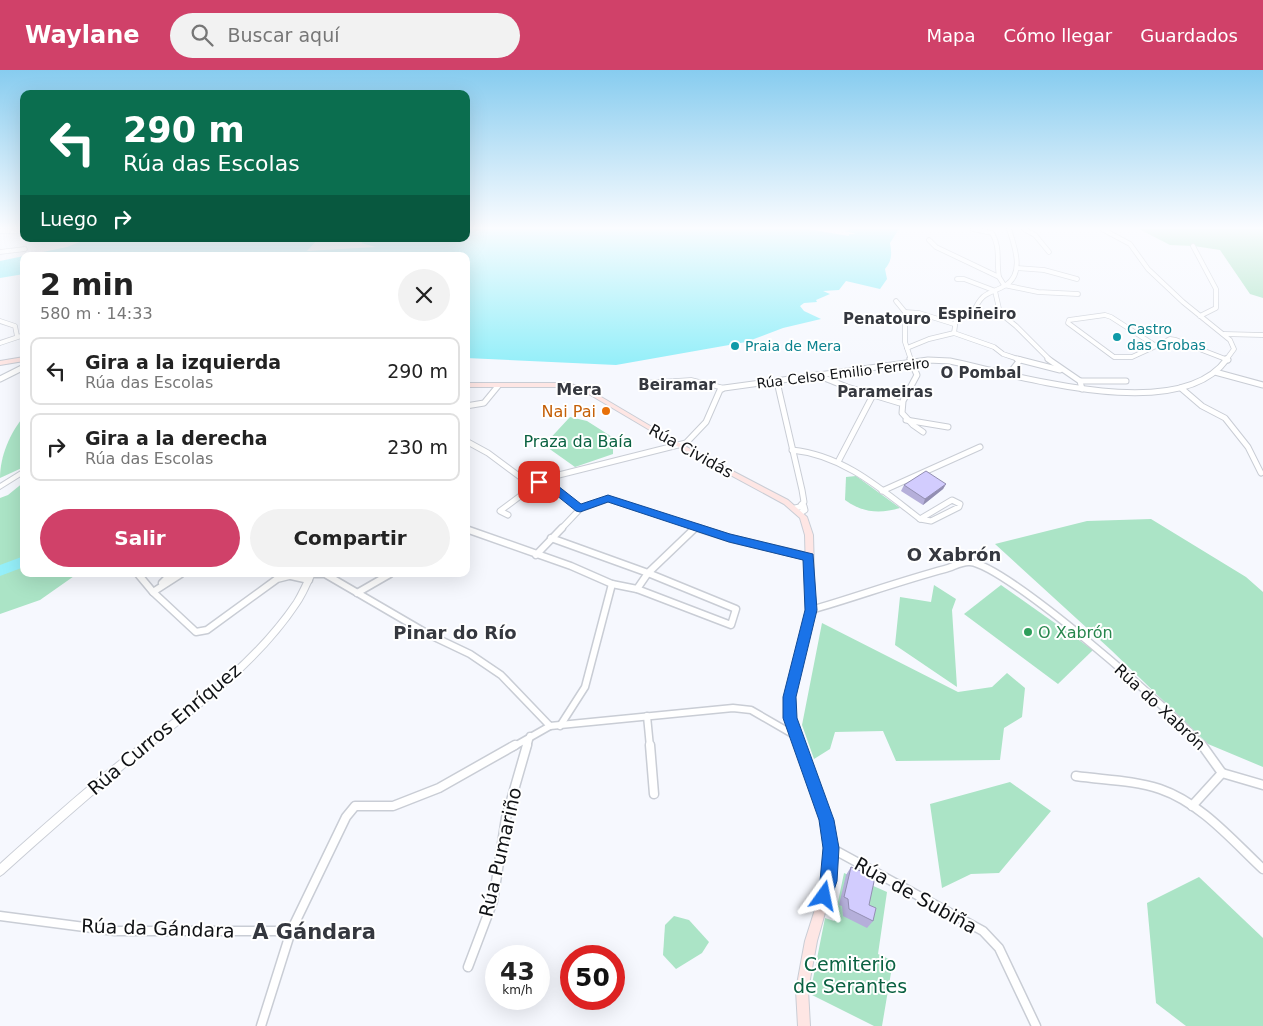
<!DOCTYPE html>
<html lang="es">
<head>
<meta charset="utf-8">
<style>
	:root { --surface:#fff; --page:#f2f2f2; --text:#222; --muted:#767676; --line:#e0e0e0; --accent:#d04169 }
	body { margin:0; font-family:"DejaVu Sans",sans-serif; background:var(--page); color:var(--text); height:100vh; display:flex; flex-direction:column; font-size:19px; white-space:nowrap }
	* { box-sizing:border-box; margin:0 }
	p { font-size:16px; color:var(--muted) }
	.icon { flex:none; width:28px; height:28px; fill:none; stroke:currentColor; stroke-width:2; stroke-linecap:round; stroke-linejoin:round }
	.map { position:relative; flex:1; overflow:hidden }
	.details { position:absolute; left:20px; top:182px; width:450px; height:325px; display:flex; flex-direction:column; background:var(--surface); border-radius:10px; box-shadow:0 5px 20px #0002 }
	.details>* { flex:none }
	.guide { position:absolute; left:20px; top:20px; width:450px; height:152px; border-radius:10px; box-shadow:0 5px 20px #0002; background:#0b6e4f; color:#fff; overflow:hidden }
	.speed { position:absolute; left:485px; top:875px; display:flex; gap:10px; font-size:25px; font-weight:700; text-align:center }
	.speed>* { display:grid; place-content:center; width:65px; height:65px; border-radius:50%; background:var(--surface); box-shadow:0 5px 20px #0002; line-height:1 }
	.speed small { font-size:12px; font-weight:400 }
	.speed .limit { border:8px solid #d22; background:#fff; color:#111 }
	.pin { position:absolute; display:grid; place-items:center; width:42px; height:42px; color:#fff; margin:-21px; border-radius:10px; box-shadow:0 2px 8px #0006 }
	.me { position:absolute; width:55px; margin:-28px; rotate:12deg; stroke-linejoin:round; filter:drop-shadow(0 0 4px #0008) }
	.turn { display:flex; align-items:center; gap:18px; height:105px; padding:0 20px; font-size:22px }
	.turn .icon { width:65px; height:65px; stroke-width:2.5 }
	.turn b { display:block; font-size:35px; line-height:42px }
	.then { display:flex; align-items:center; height:48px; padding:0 20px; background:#0003; gap:10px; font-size:19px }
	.round { display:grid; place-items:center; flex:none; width:52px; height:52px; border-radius:26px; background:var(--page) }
	.headline { display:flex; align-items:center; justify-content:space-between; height:85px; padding:0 20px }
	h1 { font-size:30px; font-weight:600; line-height:38px }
	.cta { display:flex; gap:10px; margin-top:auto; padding:10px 20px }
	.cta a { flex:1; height:58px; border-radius:30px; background:var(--accent); color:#fff; font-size:20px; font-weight:600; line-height:58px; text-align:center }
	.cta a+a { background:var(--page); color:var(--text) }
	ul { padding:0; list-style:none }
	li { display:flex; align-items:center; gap:15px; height:68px; margin:0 10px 8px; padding:0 10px; border:2px solid var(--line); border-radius:10px }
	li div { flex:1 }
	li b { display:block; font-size:19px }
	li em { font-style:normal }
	header { display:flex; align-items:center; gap:30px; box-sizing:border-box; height:70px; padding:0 25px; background:var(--accent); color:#fff }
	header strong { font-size:24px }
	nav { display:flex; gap:28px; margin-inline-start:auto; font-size:18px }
	.search { width:350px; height:45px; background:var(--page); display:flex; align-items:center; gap:12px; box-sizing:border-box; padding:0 18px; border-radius:28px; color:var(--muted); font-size:19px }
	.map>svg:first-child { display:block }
</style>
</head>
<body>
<header>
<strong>Waylane</strong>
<div class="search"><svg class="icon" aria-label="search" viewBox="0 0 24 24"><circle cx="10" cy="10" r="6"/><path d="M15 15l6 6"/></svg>Buscar aquí</div>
<nav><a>Mapa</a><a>Cómo llegar</a><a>Guardados</a></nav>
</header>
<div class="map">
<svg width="1263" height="956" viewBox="0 0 1263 956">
	<rect width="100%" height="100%" fill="#f6f8fe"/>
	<g fill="#abe4c6">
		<path d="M1139,159H1263V228L1250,224L1220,180L1194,176L1170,175Z"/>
		<path d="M24,346V397L0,408C0,386 10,363 24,346Z"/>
		<path d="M570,347L587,351L620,372L613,378V384L575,397L544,375Z"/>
		<path d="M856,406L900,438C880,444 863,443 845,430L846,407Z"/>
		<path d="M24,412V504H77L40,530L0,544V428L8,425Z"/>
		<path d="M1151,449L1246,507L1263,522V697L1208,674L1111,580L995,474L1087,451Z"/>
		<path d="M934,515L956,529L952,540L957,617L895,575L900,527L931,532Z"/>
		<path d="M1001,515L1093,580L1058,614L964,544Z"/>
		<path d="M822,553L958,622L992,617L1007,603L1025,618L1022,647L1004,658L1000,690L896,691L883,661L835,662L830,679L814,689L802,655Z"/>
		<path d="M1010,712L1051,741L999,803L971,804L942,818L930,734Z"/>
		<path d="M844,803L887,822L878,884L893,891L882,956H874L810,924L825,848L834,851Z"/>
		<path d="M1199,807L1263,868V956H1186L1156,933L1147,833Z"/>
		<path d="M674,846L689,850L709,872L702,883L676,899L663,885L665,855Z"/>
	</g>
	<path fill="#95eff9" d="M466,159H807L849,166V164H856L845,161L852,160L847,159H899L890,173C892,183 892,191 885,199L887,209L880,219L846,211L839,220L823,221L830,224L816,230L817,232L804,233L800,236L804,241L821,249L783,258L746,272L616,295L466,288V242L471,241H466V186H24V204L0,208V191L67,177L87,169H318L307,181L376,177L361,173L368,169H466Z"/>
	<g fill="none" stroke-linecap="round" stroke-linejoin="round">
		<path fill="#95eff9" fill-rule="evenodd" d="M24,486V497L0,506V495Z"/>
		<defs>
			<path id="pedestrian" d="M643,313L691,310L724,318"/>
			<g id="minor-far3">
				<path d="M973,159L992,163C1001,178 996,191 999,207"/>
				<path d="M1024,159L1035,165L1049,182"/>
				<path d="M1102,159L1130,174L1148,199L1183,232L1230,270L1234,279L1226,290"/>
				<path d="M0,161H24"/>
				<path d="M929,170L936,177L999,207L1004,215"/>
				<path d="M1193,176L1216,219V238L1200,246"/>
				<path d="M0,182L25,179"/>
				<path d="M1017,198L1044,200L1077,209"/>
				<path d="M957,209H964L993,220"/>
				<path d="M1004,215L1038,222L1078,224"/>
				<path d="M995,221L1000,243L1016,256L1050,290"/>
				<path d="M896,231L905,242V272L911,290"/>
				<path d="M905,242L919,243L954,254"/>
				<path d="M1105,245L1111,247L1156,276L1132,287H1114L1068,253L1069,250Z"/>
				<path d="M0,251L15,256L17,266"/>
				<path d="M954,263L956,249L974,241C983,220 990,225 1006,215C1025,203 1014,175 1009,159"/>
				<path d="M954,263L994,277L1003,284L1021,290"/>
				<path d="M1224,264L1263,265"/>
				<path d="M0,273L24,265"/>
				<path d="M1156,276L1170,269L1176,270L1228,290"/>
				<path d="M907,278L929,269L954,263"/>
				<path d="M925,290H936"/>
			</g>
			<g id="minor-far2">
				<path d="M910,289L917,305L903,331L902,343L913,355L923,362"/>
				<path d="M1017,289L1060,300"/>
				<path d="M1048,289L1080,311L1082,319"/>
				<path d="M1226,289L1228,290"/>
				<path d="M1013,299L1020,290"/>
				<path d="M1215,302L1263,315"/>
				<path d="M817,305L847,317L900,333"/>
				<path d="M0,309L24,297"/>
				<path d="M1080,311H1126"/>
				<path d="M777,312L802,420L804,432L801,435"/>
				<path d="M1181,318L1202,336L1225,348L1248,377L1261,403"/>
				<path d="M466,336L484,333L498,316"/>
				<path d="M906,350L948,357"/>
				<path d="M466,371L488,383L527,412H531L686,373L706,352L720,320L724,318L928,290L950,291C1017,305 1179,356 1227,289"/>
				<path d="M792,380C843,385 881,419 920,449"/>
				<path d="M839,390L873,325"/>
				<path d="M882,421L980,377"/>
				<path d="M952,430L960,434L959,437L931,451L920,449Z"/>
				<path d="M795,438L804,436L805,440L800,443"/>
				<path d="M508,445L500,441L539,412L550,414L580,439L608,429L702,459"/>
				<path d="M561,459L580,439"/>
				<path d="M694,459L696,457"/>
			</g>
			<g id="minor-far1">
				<path d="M698,458L729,468L809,487"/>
				<path d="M466,459L571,496L612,514L637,519L731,555L736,539L648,503L551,468"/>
				<path d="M536,485L562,458"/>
				<path d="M138,504L153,522L196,562L207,560L277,509L297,504"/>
				<path d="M311,504H325L428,564L470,584L501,605L550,656L733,638L751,640L796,666"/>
				<path d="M291,506L309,510"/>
				<path d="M162,513L171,504"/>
				<path d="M637,519L648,503L695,458"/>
				<path d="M153,522L181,504"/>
				<path d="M357,523L390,504"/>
				<path d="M811,540C856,527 900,511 945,499C953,497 962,491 970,492C1006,495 1176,643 1203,677"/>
				<path d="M647,646L650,677"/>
				<path d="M560,656L585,617L612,514"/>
				<path d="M513,677L550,656"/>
				<path d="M527,677L530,666"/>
			</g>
			<g id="minor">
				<path d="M650,675L654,724"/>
				<path d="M1202,675L1222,703"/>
				<path d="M1222,703L1263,715"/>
				<path d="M1076,706C1104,710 1133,710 1160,719C1201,733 1232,770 1263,799"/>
				<path d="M1192,736L1222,703"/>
				<path d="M831,778L983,861L999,878L1036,956"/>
				<path d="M0,846L115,861H291L346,747L355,736H393L439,718L515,675"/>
				<path d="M468,897L493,831L506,748L527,675"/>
				<path d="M261,956L291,861"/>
			</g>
			<g id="tertiary">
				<path d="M24,399V404L0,419V414Z"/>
				<path d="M308,504H315C310,514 306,525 299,535C256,600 189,645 129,694C86,730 44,767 3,804L0,806V794C40,758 81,721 124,687C184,640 250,596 294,531C299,523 303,513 308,504Z"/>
			</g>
			<g id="secondary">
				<path d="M24,287V291L0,295V291Z"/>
				<path d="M466,313H566L586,318L679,373L788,430L807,447L813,465L815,540L794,627L795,648L832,750L836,778L834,811L817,871L808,920L810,956H798L796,920L805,871L824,811L826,778L822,750L785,648L786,627L807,540L805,465L800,448L784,434L675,375L582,320L566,317H466Z"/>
			</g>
		</defs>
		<use href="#pedestrian" stroke="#c9cdd5" stroke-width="5.5"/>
		<use href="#minor-far3" stroke="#c9cdd5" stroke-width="5.5"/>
		<use href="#minor-far2" stroke="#c9cdd5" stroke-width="7"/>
		<use href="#minor-far1" stroke="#c9cdd5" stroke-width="9"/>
		<use href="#minor" stroke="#c9cdd5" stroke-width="11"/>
		<use href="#tertiary" stroke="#c9cdd5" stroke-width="2"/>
		<use href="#secondary" stroke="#c9cdd5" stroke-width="2"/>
		<use href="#pedestrian" stroke="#fff" stroke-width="4"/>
		<use href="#minor-far3" stroke="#fff" stroke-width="4"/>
		<use href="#minor-far2" stroke="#fff" stroke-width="5"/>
		<use href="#minor-far1" stroke="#fff" stroke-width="6"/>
		<use href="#minor" stroke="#fff" stroke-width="8"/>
		<use href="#tertiary" fill="#fff" fill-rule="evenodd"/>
		<use href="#secondary" fill="#fee6e4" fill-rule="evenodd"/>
	</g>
	<g fill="#b5afda">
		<path d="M946,414L943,419L923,435L901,421L904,415Z"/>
		<path d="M851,797L869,835L873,851L867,858L843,846L842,836L839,835L846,805Z"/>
	</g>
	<path fill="#938fb2" d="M946,414L943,419L923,435L925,429Z"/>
	<g fill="#d2ccfe" stroke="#938fb2">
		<path d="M926,401L946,414L925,429L904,415Z"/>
		<path d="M851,797L875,807L869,835L876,838L873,851L849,839L848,829L844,827Z"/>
	</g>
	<linearGradient id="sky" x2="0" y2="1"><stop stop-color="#87ccef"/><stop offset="0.54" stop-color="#fbfcff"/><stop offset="1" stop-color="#fbfcff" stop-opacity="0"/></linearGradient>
	<rect width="1263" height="293" fill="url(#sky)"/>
	<path fill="#1a73e8" stroke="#114b97" d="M539,408L553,412L581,434L608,425L730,464L813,484L817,540L796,627L797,648L834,750L839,778L837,811L830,832L824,835L819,832L816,826L820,811L823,778L819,750L783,648V627L805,540L803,490L729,472L608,432L580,442L576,441L546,417L535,415V409Z"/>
	<g fill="#0f9aa8" stroke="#fff" stroke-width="2">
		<circle cx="1117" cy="267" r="5"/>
		<circle cx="735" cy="276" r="5"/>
	</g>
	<circle fill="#e8710a" stroke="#fff" stroke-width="2" cx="606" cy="341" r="5"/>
	<circle fill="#2e9e5b" stroke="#fff" stroke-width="2" cx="1028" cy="562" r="5"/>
	<g text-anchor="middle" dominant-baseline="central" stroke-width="4" stroke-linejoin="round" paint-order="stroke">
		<g font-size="14" fill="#0d838f" stroke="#fff" text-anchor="start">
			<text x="1127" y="259">Castro<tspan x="1127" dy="16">das Grobas</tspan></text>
			<text x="745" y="276">Praia de Mera</text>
		</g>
		<g font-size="14" fill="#101215" stroke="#fff">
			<text transform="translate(843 303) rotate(-7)">Rúa Celso Emilio Ferreiro</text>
		</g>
		<g font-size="15" font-weight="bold" fill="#35383f" stroke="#fff">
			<text x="977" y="244">Espiñeiro</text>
			<text x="887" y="249">Penatouro</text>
			<text x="981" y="303">O Pombal</text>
			<text x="677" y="315">Beiramar</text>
			<text x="885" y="322">Parameiras</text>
		</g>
		<g font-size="16" font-weight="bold" fill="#35383f" stroke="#fff">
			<text x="579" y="319">Mera</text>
		</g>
		<g font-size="16" fill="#c56008" stroke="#fff" text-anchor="end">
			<text x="596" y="341">Nai Pai</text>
		</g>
		<g font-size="16" fill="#0b6242" stroke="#fff">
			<text x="578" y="371">Praza da Baía</text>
		</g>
		<g font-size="16" fill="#101215" stroke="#fff">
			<text transform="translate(691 381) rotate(29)">Rúa Cividás</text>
			<text transform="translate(1160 637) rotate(43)">Rúa do Xabrón</text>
		</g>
		<g font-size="16" fill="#27864d" stroke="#fff" text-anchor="start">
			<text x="1038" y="562">O Xabrón</text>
		</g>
		<g font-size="18" font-weight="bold" fill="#35383f" stroke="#fff">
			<text x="954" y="484">O Xabrón</text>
			<text x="455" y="562">Pinar do Río</text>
		</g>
		<g font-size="19" fill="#101215" stroke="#fff">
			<text transform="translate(164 659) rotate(-40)">Rúa Curros Enríquez</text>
			<text transform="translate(500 782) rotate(-77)">Rúa Pumariño</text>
			<text transform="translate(916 825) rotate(29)">Rúa de Subiña</text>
			<text transform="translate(158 858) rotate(2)">Rúa da Gándara</text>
		</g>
		<g font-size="19" fill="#0b6242" stroke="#fff">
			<text x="850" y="894">Cemiterio<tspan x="850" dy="22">de Serantes</tspan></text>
		</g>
		<g font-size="21" font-weight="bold" fill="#35383f" stroke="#fff">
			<text x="314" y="862">A Gándara</text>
		</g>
	</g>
</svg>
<div class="speed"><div>43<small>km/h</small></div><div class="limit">50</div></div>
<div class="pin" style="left:539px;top:412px;background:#d93025"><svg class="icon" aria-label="arrive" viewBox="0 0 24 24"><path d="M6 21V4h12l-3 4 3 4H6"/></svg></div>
<svg class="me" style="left:824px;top:826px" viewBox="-20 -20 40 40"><path d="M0-17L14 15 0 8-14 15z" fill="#1a73e8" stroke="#fff" stroke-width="4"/></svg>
<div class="guide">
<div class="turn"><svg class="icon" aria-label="left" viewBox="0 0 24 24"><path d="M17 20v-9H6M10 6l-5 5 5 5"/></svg><div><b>290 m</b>Rúa das Escolas</div></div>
<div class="then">Luego<svg class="icon" aria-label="right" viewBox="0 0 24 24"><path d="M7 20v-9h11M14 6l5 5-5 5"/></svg></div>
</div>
<section class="details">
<div class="headline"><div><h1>2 min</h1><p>580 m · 14:33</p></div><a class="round"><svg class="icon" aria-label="close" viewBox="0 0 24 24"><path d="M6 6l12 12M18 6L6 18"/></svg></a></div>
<ul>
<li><svg class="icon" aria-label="left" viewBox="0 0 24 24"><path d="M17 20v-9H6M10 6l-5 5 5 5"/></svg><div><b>Gira a la izquierda</b><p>Rúa das Escolas</p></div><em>290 m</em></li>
<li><svg class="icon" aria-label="right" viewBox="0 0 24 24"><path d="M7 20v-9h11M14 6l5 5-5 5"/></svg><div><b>Gira a la derecha</b><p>Rúa das Escolas</p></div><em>230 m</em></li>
</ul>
<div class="cta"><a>Salir</a><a>Compartir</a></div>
</section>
</div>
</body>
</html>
